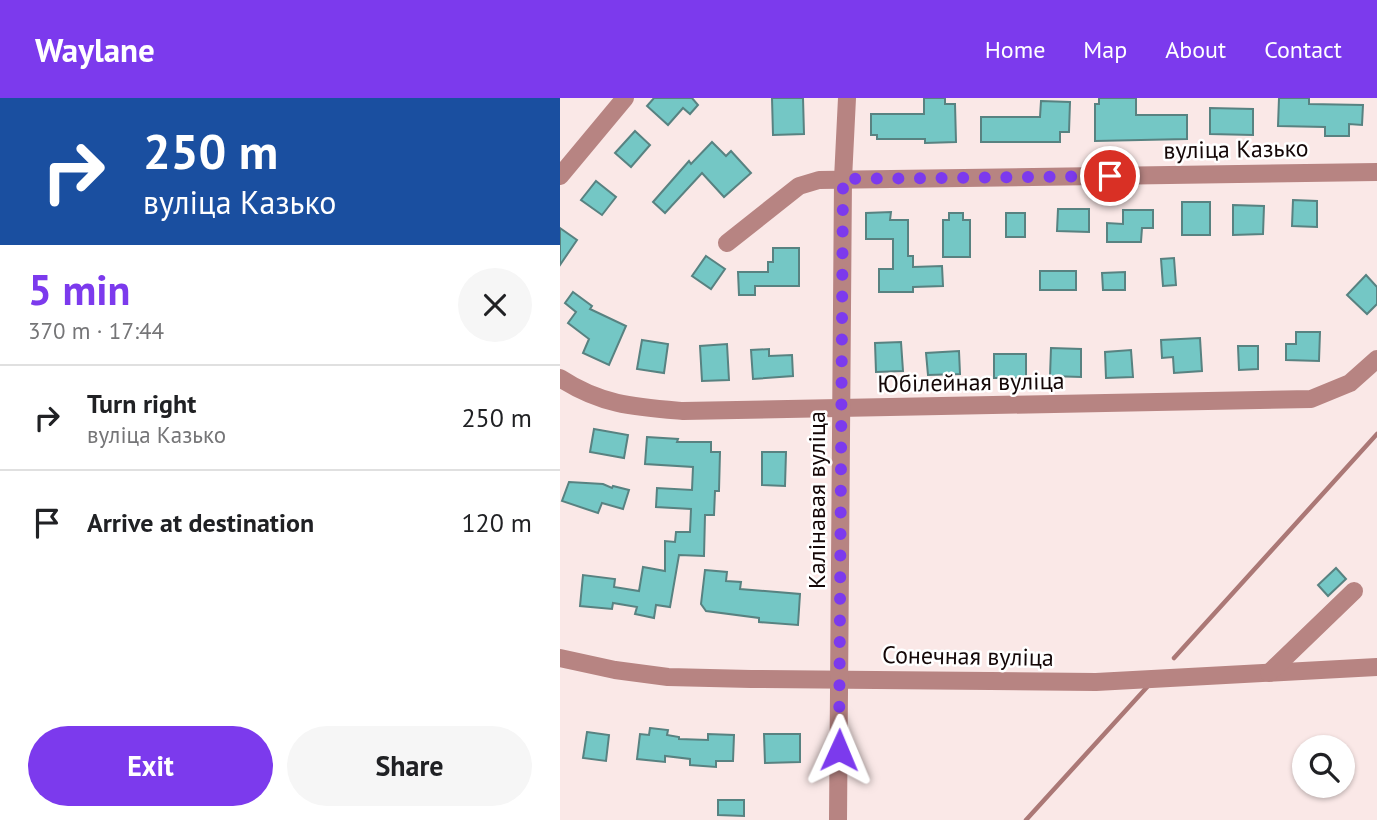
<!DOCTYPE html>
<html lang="en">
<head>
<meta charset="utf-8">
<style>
	:root { --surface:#fff; --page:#f6f6f6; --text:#202124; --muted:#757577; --line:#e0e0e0; --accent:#7c3aed }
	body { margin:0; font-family:"PT Sans",sans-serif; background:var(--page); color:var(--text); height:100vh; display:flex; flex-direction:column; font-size:26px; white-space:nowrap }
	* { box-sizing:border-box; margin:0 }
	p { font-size:23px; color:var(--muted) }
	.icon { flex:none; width:38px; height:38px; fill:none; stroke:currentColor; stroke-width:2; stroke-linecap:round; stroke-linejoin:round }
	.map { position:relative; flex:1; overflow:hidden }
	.details { display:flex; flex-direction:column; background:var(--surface); width:560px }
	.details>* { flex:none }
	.top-card { background:#1a4fa0; color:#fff; overflow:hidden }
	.buttons { position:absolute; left:732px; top:637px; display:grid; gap:14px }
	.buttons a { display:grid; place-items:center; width:63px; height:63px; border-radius:50%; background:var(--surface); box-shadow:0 2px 5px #0004; font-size:35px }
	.pin { position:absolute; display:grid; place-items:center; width:60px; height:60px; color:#fff; margin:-30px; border:4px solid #fff; border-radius:50%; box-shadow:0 2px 7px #0007 }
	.me { position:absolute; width:77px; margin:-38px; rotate:1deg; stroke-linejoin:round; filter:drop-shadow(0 0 5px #0008) }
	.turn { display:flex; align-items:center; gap:24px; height:147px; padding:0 28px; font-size:32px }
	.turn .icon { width:91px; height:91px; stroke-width:2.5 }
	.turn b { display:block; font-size:49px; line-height:60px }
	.round { display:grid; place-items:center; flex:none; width:74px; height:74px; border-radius:37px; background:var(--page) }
	.overview { display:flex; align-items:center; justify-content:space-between; height:119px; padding:0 28px }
	h1 { font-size:42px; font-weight:700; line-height:52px; color:var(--accent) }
	.button { display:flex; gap:14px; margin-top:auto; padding:14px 28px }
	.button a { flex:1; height:80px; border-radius:42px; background:var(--accent); color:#fff; font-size:28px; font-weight:700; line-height:80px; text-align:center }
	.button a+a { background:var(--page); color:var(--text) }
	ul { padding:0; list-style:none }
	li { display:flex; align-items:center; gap:21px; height:105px; padding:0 28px; border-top:2px solid var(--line) }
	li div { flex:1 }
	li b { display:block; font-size:26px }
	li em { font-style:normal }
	header { display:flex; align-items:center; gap:42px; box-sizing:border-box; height:98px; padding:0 35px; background:var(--accent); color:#fff }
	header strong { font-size:33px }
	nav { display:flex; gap:38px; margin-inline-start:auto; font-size:24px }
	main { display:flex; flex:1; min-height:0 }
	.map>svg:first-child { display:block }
</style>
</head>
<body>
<header>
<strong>Waylane</strong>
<nav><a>Home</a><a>Map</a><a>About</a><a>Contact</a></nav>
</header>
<main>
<section class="details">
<div class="top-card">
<div class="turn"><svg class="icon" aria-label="right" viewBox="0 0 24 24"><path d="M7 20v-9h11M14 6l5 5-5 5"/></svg><div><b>250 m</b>вуліца Казько</div></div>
</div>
<div class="overview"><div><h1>5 min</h1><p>370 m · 17:44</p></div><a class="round"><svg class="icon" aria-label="close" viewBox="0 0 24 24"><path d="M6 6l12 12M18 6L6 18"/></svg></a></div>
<ul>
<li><svg class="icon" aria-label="right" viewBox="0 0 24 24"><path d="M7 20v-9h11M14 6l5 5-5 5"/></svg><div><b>Turn right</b><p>вуліца Казько</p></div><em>250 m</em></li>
<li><svg class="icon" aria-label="arrive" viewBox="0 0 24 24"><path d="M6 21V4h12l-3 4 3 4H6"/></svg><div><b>Arrive at destination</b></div><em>120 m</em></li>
</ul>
<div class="button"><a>Exit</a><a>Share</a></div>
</section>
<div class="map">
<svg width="817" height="722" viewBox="0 0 817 722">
	<rect width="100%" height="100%" fill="#fae8e7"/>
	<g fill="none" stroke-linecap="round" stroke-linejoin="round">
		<g stroke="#ab7876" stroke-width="4.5">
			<path d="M614,560L817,336"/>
			<path d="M466,722L588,588"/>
		</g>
	</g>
	<g fill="#74c7c5" stroke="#588281" stroke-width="2">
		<path d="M94,0H132L138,7L130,16L123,10L108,27L87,8Z"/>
		<path d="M212,0H243L244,36L213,37Z"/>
		<path d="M364,0H385V6H395L396,44L365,45V41H317V37H311V16H364Z"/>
		<path d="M539,0H576V17H627V41L535,43V6H539Z"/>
		<path d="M719,0H749V6L803,7L802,27L789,26V38H765V29L718,28Z"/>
		<path d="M481,3L510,4L509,34H500V44H421V19H480Z"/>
		<path d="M650,10L693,11V37L650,36Z"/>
		<path d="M75,33L90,47L71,69L55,55Z"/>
		<path d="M152,44L166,58L171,53L191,75L164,99L142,75L105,115L93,104L129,63L131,66Z"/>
		<path d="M36,83L56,99L42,117L21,102Z"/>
		<path d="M733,102L757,103V129L732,128Z"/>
		<rect x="622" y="104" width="28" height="33"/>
		<path d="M673,107L704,108L703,136L673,137Z"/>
		<path d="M498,111H529V134L497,133Z"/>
		<path d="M563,112H593V130H582L581,144H547V125L563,126Z"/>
		<path d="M331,114L330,122H348V158H353V169L382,168L383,188L353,189V194H319V171H333V141H306V115Z"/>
		<path d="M389,115H403V122H410V159H383V122H389Z"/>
		<rect x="446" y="115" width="19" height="24"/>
		<path d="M0,130L17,142L0,167Z"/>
		<path d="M213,150H239V188H195V197H179L178,174H208V164H213Z"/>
		<path d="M146,158L165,171L151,191L132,178Z"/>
		<path d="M614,160L616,187L603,188L601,161Z"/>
		<rect x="480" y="173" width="36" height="19"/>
		<path d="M565,174V192H543L542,175Z"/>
		<path d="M806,177L817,189V206L807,216L787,197Z"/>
		<path d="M13,194L32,208L30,211L66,228L49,267L23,255L29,241L8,225L16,214L5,205Z"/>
		<path d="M736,234H760L759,263L726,262V246H736Z"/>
		<path d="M640,240L642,273L614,275L613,259L602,260L601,242Z"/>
		<path d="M82,242L108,246L104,275L77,271Z"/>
		<path d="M341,244L343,273L316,274L315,245Z"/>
		<path d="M167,246L169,282L142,283L140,248Z"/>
		<path d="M678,248H698V271L679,272Z"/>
		<path d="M491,250L521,251V279L490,278Z"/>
		<path d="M209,251V258L232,257L233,278L193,281L191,252Z"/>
		<path d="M571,252L573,279L546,280L545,254Z"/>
		<path d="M399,253L400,276L368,277L366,255Z"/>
		<rect x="434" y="256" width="32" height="24"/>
		<path d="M34,331L68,337L64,360L30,354Z"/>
		<path d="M87,339L118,341L117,344H151V354H160L159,393H155L154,417H145L144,458L119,457L110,509L96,507L94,520L75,516L77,509L53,505L52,511L20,508L23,477L55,481L54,489L79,493L83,469L105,473V443L115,444L116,434H130L131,411L96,409L97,390L132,392L133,369L85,366Z"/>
		<path d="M202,354H226L225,388L202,387Z"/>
		<path d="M9,384L43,386L52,390L53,388L69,392L63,411L42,405L38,415L2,403Z"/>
		<path d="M776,470L786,481L768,498L758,487Z"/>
		<path d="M145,472L167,474L166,483L181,484L180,491L240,496L238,527L199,524V520L146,513L141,506Z"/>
		<path d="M90,630L108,632L107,637L119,639V641L148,642V636L174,637L173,663H156V669L130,667V661L105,658V664L77,661L80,636L89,637Z"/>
		<path d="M27,634L49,637L46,663L23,660Z"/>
		<path d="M204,636H240V664L205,665Z"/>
		<path d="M158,702H184V718L158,717Z"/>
	</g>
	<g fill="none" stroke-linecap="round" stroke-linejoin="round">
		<g stroke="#b78482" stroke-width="18">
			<path d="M0,78L65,0"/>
			<path d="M167,145L239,88L259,82L817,74"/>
			<path d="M0,280C41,307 75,309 123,313L751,301L790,285L817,261"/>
			<path d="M0,560L55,572L108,579L191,581L536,584L817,569"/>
			<path d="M709,575L794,493"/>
			<path d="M278,722L283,81L287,0"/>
		</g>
	</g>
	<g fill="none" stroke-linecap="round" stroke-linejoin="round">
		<path stroke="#7c3aed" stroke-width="12" stroke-dasharray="0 21.6" d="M279,652L283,81L550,78"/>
	</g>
	<g text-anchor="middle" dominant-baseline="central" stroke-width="5" stroke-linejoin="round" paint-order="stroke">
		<g font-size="24" fill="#140707" stroke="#fff">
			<text transform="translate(676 51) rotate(-1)">вуліца Казько</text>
			<text transform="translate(411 284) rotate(-1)">Юбілейная вуліца</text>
			<text transform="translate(256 402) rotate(-90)">Калінавая вуліца</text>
			<text transform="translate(408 558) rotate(1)">Сонечная вуліца</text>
		</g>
	</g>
</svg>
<div class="buttons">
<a><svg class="icon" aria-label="search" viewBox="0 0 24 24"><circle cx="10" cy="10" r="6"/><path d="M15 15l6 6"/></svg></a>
</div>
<div class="pin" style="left:550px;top:78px;background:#d93025"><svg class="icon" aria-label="arrive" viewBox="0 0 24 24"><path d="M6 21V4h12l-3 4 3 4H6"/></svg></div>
<svg class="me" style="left:279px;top:652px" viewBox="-20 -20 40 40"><path d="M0-17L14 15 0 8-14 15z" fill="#7c3aed" stroke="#fff" stroke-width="4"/></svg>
</div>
</main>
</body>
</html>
